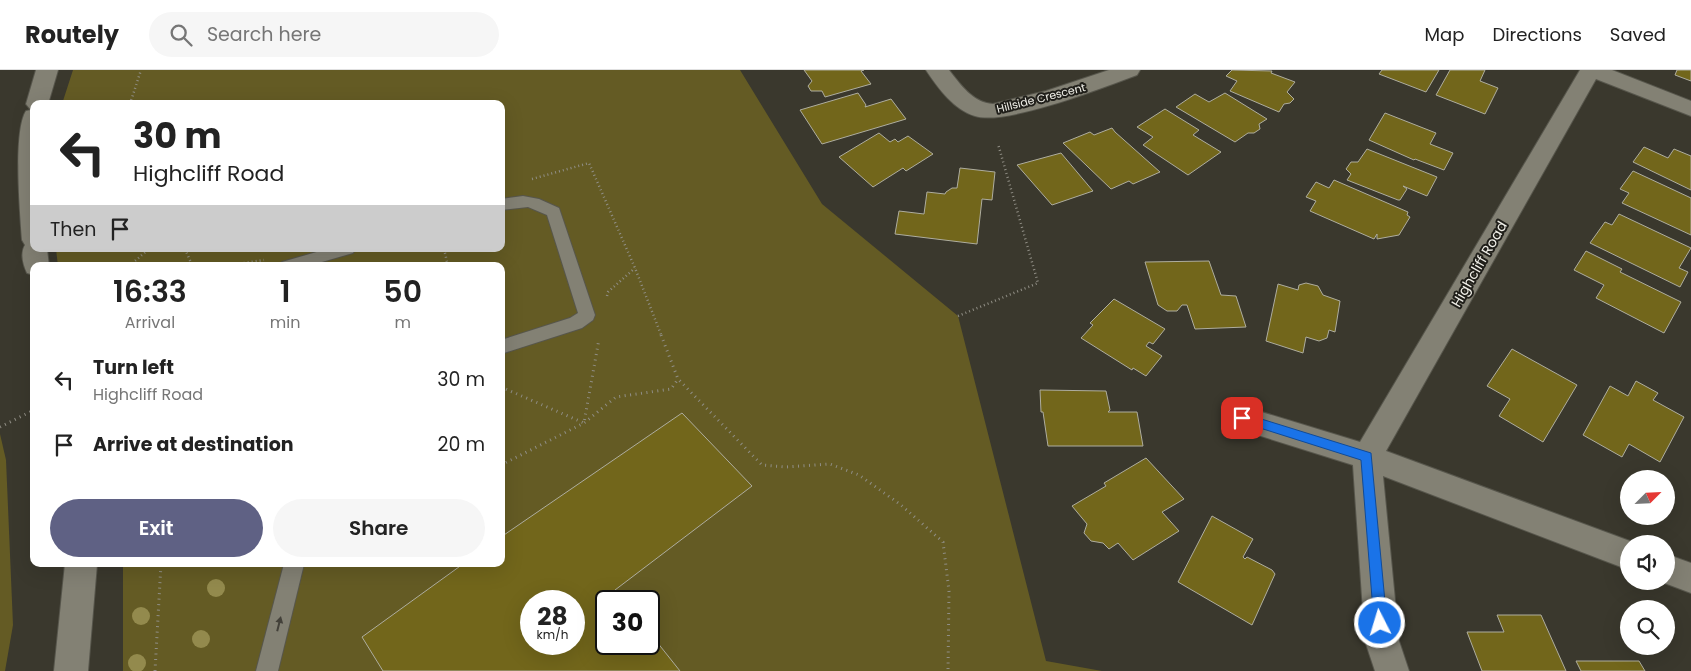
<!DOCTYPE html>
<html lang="en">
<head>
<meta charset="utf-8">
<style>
	:root { --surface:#fff; --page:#f6f6f6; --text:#222; --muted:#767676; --line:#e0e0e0; --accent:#5f6184 }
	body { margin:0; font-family:Poppins,sans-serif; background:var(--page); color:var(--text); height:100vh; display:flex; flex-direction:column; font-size:19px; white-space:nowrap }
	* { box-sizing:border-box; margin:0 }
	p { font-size:16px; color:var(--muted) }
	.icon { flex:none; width:28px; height:28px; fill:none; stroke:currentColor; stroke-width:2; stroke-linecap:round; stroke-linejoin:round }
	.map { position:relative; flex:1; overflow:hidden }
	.panel { position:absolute; left:30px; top:192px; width:475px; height:305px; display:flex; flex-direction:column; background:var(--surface); border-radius:10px; box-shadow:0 5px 20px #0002 }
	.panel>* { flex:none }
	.guide { position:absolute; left:30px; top:30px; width:475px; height:152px; border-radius:10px; box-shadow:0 5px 20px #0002; background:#fff; color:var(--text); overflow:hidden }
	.needle { width:32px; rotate:66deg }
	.buttons { position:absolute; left:1620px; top:400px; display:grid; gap:10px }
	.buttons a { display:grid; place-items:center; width:55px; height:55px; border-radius:50%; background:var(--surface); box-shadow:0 5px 20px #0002; font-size:25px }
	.speed { position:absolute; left:520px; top:520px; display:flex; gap:10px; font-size:25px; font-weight:700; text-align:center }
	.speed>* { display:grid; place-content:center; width:65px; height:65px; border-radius:50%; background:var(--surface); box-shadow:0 5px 20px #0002; line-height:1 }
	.speed small { font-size:12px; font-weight:400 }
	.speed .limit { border:2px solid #111; border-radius:8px; background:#fff; color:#111 }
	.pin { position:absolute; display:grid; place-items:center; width:42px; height:42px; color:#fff; margin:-21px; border-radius:10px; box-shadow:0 2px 8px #0006 }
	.me { position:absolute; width:55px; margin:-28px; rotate:355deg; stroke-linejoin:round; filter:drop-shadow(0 0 4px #0008) }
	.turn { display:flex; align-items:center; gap:18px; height:105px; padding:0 20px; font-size:22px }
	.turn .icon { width:65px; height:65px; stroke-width:2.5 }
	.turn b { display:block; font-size:35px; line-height:42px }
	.then { display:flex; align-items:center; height:48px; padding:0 20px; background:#0003; gap:10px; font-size:19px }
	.eta { display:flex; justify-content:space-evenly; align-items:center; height:85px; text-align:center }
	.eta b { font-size:30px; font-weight:600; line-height:35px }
	.button { display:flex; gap:10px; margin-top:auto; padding:10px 20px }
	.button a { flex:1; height:58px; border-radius:30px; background:var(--accent); color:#fff; font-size:20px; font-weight:600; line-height:58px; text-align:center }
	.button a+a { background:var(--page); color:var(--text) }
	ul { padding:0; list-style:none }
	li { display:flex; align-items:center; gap:15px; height:65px; padding:0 20px }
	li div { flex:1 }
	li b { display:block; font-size:19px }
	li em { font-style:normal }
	header { display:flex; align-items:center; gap:30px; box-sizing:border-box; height:70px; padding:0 25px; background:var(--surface); border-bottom:1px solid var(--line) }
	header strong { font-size:24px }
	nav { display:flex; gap:28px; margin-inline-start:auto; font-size:18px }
	.search { width:350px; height:45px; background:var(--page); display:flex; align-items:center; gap:12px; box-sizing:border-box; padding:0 18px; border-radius:28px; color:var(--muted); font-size:19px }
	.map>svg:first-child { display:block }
</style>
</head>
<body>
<header>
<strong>Routely</strong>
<div class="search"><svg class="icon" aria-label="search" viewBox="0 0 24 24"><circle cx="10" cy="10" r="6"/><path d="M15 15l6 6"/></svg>Search here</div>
<nav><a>Map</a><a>Directions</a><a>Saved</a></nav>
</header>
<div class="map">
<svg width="1691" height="601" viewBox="0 0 1691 601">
	<rect width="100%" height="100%" fill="#3a382d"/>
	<g fill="#645b24" fill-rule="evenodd">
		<path d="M73,0H740L822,134L958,246L1046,591L1102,601H123V494H501V196H58L56,179H501V34H62ZM531,531H574V574H531ZM606,531H649V574H606Z"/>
		<path d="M0,364L6,390L13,555L5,601H0Z"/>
	</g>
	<g fill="#72661b" stroke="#aead9f" fill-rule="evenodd">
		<path d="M804,0H864L861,1L871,14L825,27L822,21H811L808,16L812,11Z"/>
		<path d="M1232,0L1272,1L1271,3L1295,12L1287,22L1294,29L1290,33L1284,34L1279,42L1230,21L1237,11L1226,6Z"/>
		<path d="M1382,0H1439L1426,22L1379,4Z"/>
		<path d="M1450,0H1485L1480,11L1498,18L1485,44L1436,25Z"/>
		<path d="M1677,0H1691V11L1675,5Z"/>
		<path d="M858,23L866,35L865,37L891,29L906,49L822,74L800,40Z"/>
		<path d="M1225,23L1267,49L1259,54L1260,59L1254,63H1248L1235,72L1176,37L1195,24L1209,32Z"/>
		<path d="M1165,39L1199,60L1193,65L1221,82L1188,105L1143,75L1153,67L1137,57Z"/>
		<path d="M1385,43L1436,63L1430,74L1453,83L1444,100L1415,89L1414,90L1369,70Z"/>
		<path d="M1112,58L1115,62L1160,102L1133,114L1129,111L1111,119L1063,73L1090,62L1094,65Z"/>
		<path d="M879,63L890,72L895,69L898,72L908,66L933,84L906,101L903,98L873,117L839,87Z"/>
		<path d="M1644,77L1668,88L1674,79L1691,86V120L1633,92Z"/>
		<path d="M1367,79L1437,107L1427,126L1403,116L1407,119L1400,130H1398L1347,110L1351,104L1346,99L1351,92H1358Z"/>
		<path d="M1061,83L1093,121L1052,135L1017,95Z"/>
		<path d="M960,98L995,102L992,130L982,129L977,174L895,164L899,141L924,144L927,122L945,124L946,122L952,118H957Z"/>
		<path d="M1633,101L1691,128V165L1622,133L1629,123L1620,119Z"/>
		<path d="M1334,110L1408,142L1407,145L1410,147L1399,165L1377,169V164L1374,169L1310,141L1316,131L1306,127L1316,112L1329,118Z"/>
		<path d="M1619,144L1691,178L1679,198L1688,202L1680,217L1590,173L1605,152L1612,155Z"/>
		<path d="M1586,181L1622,199L1620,202L1681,232L1664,263L1596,228L1604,215L1574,200Z"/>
		<path d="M1209,191L1221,225L1236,226L1246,257L1195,259L1187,235H1182L1177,241H1167L1158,235L1145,192Z"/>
		<path d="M1306,213L1318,216L1323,225L1340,231L1335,262L1329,260L1327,268L1319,271L1306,267L1303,283L1266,271L1278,214L1298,220L1299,215Z"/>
		<path d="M1114,229L1165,259L1153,274L1149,272L1146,276L1162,286L1146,306L1133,298L1132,300L1081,268L1093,255L1090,253Z"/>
		<path d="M1512,279L1577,315L1543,372L1499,346L1510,329L1487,316Z"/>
		<path d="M1636,311L1658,323L1653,330L1684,347L1660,392L1629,374L1622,387L1583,365L1610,316L1628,326Z"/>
		<path d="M1040,320L1106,321L1110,340L1108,342H1137L1143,376H1048L1043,342H1041Z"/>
		<path d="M682,343L752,416L615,520L624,531H606V574H649V562L680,601H383L362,567L463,494H501V467ZM531,531H574V574H531Z"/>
		<path d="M1146,388L1184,429L1162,442L1179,461L1133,490L1118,473L1109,479L1103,473L1091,471L1084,463L1087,454L1072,436L1106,416L1104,413Z"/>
		<path d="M1212,446L1253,469L1243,487L1245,489L1247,487L1272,500L1275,504L1252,555L1178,512Z"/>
		<path d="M1497,545H1541L1566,601H1482L1467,562H1504Z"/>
		<path d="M1576,591H1639L1645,601H1581Z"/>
	</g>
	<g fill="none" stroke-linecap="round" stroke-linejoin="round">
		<defs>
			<g id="lane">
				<path d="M523,126L539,129L559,138L595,245L593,250L582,258L501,284V270L570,248L578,243L547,145L528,137L501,140V129Z"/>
				<path d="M327,179H355L353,183L308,196H280L282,192Z"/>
				<path d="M284,494H304L278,601H256Z"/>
			</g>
			<g id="street">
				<path d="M926,0H949C960,14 973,33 993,34L1046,21L1109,0H1140L1137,5C1105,17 1005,56 975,46C954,40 938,18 926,0Z"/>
				<path d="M1580,0H1612L1691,31V46L1596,9L1386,381L1638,474H1629V500L1383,406L1399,571L1409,601H1375L1365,571L1353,395L1232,357L1228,348L1232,339L1242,336L1360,372Z"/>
				<path d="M1666,484L1691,493V523L1659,511H1666Z"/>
			</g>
			<g id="secondary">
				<path d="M36,0H58L48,34H34V179H47L49,196H34V205L27,203C23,195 20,183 25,175L22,170C20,143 13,61 26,41L31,40L26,34Z"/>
				<path d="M65,494H97L88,601H54Z"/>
			</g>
		</defs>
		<use href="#lane" stroke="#57564c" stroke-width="2"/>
		<use href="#street" stroke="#57564c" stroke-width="2"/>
		<use href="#secondary" stroke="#57564c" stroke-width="2"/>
		<g stroke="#908e85" stroke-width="2.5" stroke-dasharray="1 3" stroke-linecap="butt">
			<path d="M130,34L141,0"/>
			<path d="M532,109L589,93L635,198L662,267"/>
			<path d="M185,179L192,195L204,196"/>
			<path d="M444,179L448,196"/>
			<path d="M129,196L149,179"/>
			<path d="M224,196L264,190"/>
			<path d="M607,226L608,222L635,198"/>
			<path d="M958,246L1038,213L998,74"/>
		</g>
		<g stroke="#908e85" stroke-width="3" stroke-dasharray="1 4.5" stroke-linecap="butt">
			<path d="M661,265L678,309L762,395L786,397L830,394L859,405L901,435L943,472L949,521L948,601"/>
			<path d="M501,317L584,353L599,269"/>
			<path d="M0,357L34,340"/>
			<path d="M501,395L584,353L616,327L671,319L678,309"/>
			<path d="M155,601L161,494"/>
		</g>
		<use href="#lane" fill="#838174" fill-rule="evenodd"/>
		<use href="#street" fill="#838174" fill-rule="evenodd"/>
		<use href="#secondary" fill="#838174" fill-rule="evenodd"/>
	</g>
	<g fill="#938a4d">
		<circle cx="216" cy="518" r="9"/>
		<circle cx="141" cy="546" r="9"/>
		<circle cx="201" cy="569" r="9"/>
		<circle cx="137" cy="593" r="9"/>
	</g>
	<defs><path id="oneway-solid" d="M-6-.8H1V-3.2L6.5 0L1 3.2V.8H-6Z" transform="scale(1.25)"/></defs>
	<use fill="#43413a" href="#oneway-solid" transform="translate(279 554) rotate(-76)"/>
	<path fill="#1a73e8" stroke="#114b97" d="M1242,343L1371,383L1387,553L1385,557L1380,559L1376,557L1374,553L1361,390L1238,351L1237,348L1238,344Z"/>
	<g text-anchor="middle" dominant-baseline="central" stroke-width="4" stroke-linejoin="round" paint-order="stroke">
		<g font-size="11" fill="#f2f1ea" stroke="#201f1a">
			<text transform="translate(1041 28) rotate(-14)">Hillside Crescent</text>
		</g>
		<g font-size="14" fill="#f2f1ea" stroke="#201f1a">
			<text transform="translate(1479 194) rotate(-60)">Highcliff Road</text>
		</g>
	</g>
</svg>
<div class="buttons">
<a><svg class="needle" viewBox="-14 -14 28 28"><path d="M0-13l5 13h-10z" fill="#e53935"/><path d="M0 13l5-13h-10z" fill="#767676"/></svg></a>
<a><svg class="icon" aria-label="sound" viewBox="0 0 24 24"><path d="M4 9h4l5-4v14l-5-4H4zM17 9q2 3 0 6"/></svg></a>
<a><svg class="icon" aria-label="search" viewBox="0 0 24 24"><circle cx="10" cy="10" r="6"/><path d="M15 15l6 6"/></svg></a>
</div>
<div class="speed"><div>28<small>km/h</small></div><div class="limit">30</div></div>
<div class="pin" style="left:1242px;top:348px;background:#d93025"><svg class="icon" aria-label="arrive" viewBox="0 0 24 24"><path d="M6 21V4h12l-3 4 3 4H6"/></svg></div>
<svg class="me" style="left:1380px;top:553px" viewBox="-20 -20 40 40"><circle r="17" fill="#1a73e8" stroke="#fff" stroke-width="3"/><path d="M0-11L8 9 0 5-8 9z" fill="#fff"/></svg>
<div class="guide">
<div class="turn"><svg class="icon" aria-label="left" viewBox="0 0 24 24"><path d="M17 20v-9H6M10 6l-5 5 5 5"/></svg><div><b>30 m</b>Highcliff Road</div></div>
<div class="then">Then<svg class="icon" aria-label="arrive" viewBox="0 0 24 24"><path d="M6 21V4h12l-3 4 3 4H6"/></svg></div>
</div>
<section class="panel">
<div class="eta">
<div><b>16:33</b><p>Arrival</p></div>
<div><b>1</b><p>min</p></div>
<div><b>50</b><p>m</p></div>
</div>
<ul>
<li><svg class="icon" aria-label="left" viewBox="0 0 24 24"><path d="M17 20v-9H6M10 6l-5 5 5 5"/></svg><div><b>Turn left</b><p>Highcliff Road</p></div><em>30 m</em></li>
<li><svg class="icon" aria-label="arrive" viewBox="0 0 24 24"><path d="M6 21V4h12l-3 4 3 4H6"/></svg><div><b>Arrive at destination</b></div><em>20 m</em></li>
</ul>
<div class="button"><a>Exit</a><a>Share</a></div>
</section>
</div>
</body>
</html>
